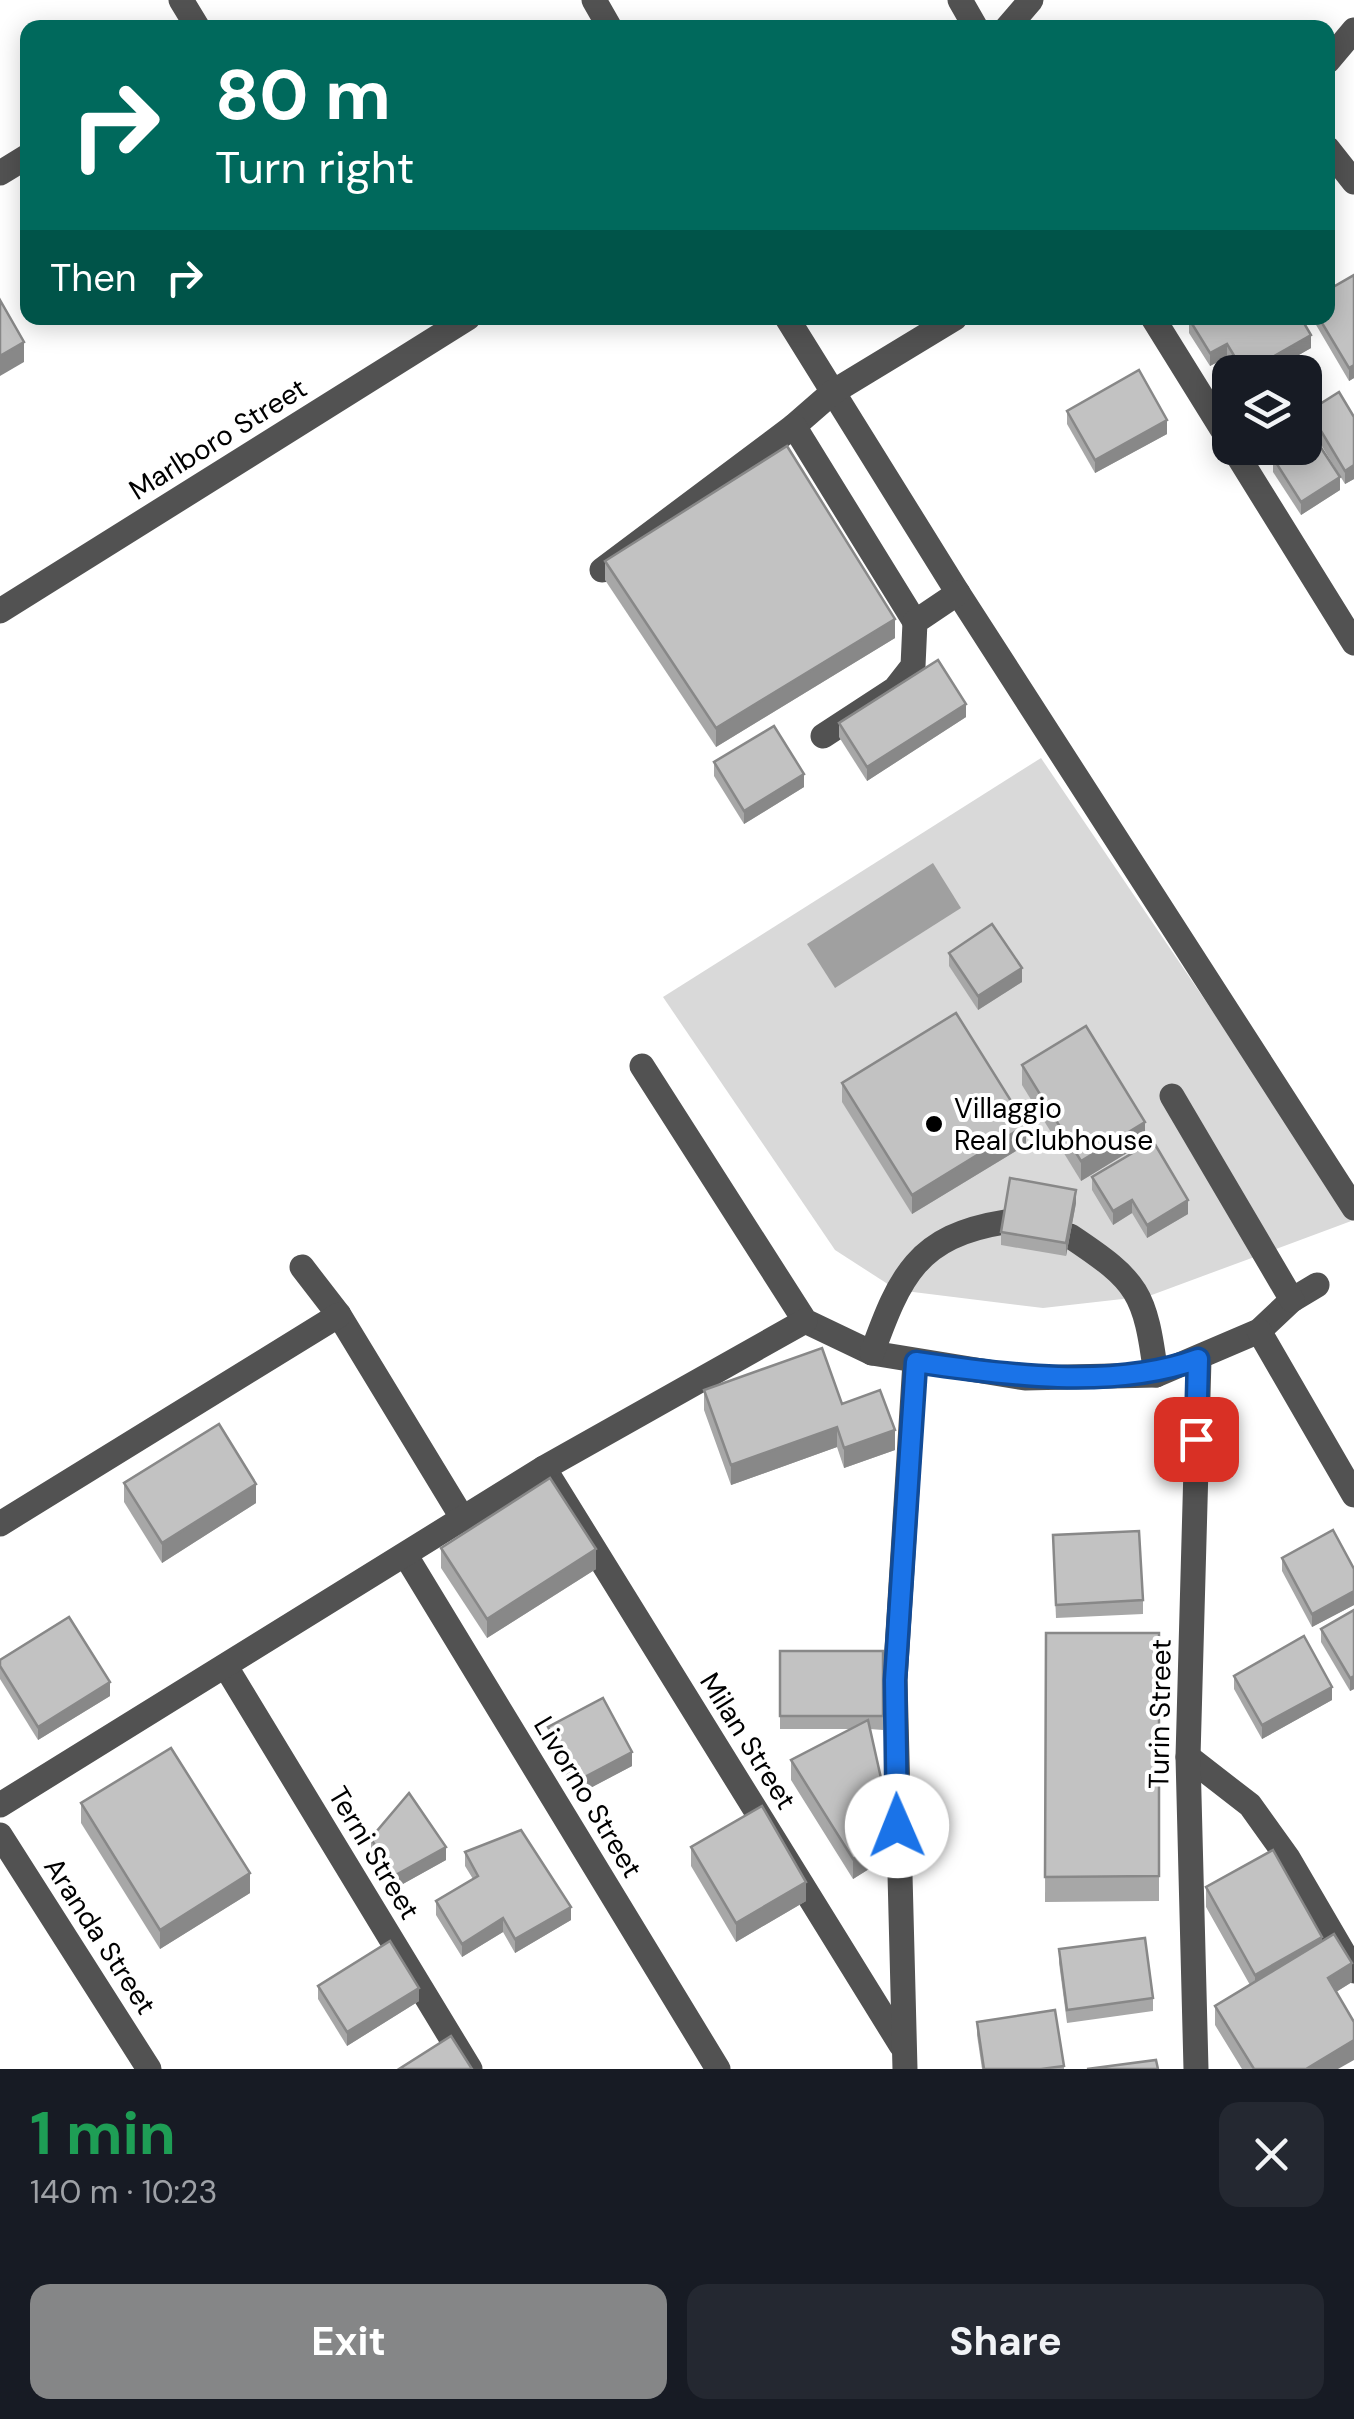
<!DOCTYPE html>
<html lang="en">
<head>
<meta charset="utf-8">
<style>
	:root { --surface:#171b24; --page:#242831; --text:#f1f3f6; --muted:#9ea1a6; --accent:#858687 }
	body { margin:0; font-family:"DM Sans",sans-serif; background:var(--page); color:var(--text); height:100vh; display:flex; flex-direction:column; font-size:38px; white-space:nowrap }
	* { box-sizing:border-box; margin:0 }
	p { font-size:32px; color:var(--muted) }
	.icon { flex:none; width:55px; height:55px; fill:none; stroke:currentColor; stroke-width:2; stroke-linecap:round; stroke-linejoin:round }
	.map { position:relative; height:2069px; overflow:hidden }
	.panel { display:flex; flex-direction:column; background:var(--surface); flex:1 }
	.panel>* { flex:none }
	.banner { position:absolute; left:20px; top:20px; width:1315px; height:305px; border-radius:20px; box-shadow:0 5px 25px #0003; background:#00695c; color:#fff; overflow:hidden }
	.controls { position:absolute; left:1212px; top:355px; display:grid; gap:20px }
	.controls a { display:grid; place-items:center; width:110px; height:110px; border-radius:20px; background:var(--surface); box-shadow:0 5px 25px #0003; font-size:50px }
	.pin { position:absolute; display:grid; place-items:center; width:85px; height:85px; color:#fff; margin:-42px; border-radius:20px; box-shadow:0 5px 15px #0006 }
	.me { position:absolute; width:110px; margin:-55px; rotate:359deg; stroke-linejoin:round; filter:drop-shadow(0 0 8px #0008) }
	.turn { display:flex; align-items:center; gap:35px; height:210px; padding:0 30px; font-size:45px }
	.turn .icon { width:130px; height:130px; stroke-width:2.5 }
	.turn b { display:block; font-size:70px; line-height:85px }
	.then { display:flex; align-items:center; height:95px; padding:0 30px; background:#0003; gap:20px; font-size:38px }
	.round { display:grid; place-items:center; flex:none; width:105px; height:105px; border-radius:20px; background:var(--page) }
	.headline { display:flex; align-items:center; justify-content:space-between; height:170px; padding:0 30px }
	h1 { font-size:60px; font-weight:700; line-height:75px; color:#1e9e55 }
	.cta { display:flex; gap:20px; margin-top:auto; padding:20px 30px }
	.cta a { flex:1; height:115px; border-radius:20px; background:var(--accent); color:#fff; font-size:40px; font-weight:700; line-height:115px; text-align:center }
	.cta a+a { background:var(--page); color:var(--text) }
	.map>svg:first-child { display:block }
</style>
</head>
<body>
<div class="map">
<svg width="1354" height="2069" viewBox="0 0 1354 2069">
	<rect width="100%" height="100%" fill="#fff"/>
	<path fill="#d9d9d9" d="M1041,758L1354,1220L1149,1296L1043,1308L897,1290L835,1250L663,997Z"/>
	<path fill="#a0a0a0" d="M933,863L961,908L835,988L807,944Z"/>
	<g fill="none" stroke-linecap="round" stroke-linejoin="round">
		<g stroke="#525252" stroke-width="25">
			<path d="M181,0L198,28"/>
			<path d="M594,0L610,28"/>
			<path d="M960,0L976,28"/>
			<path d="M1007,28L1031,0"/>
			<path d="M1328,61L1354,30"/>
			<path d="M1328,149L1354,182"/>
			<path d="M0,173L28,156"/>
			<path d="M787,318L958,593L1354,1208"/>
			<path d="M1153,318L1230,442"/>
			<path d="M794,426L833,392L955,318"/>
			<path d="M1233,448L1354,643"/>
			<path d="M602,570L794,426L915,622"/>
			<path d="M0,611L468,318"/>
			<path d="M823,736L895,689L913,666L915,622L958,593"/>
			<path d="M642,1066L805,1321L872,1353L1025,1378L1156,1375L1259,1331L1292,1300L1317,1285"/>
			<path d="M1172,1096L1292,1300"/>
			<path d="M1070,1236C1139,1282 1145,1292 1156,1375"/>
			<path d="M302,1267L339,1315L463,1519"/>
			<path d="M1259,1331L1354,1495"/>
			<path d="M872,1353C900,1276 917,1236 1005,1222"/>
			<path d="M544,1468L901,2045"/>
			<path d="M0,1524L339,1315"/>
			<path d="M406,1556L718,2069"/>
			<path d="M226,1667L470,2069"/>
			<path d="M1188,1757L1250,1805L1288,1858L1354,1971"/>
			<path d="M0,1805L544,1468L805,1321"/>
			<path d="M0,1835L149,2069"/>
			<path d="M905,2069L895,1680L915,1362"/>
			<path d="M1196,2069L1188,1757L1199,1359"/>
		</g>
	</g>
	<g fill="#a7a7a7">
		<path d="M1354,275V378L1349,381L1312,318H1328Z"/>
		<path d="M1189,319L1311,348L1269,372H1236L1227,357L1210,366L1189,333Z"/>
		<path d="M1067,411L1167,434L1095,473L1067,424Z"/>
		<path d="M1309,411L1354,417V479L1345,484L1309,425Z"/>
		<path d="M1273,458L1340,490L1301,515L1273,472Z"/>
		<path d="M605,561L895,638L716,747L605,580Z"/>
		<path d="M966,717L867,781L839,737V723Z"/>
		<path d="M714,762L804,787L744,824L714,776Z"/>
		<path d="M949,953L1022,982L978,1010L949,966Z"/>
		<path d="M1022,1065L1145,1142L1081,1181L1022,1085Z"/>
		<path d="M842,1083L1026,1145L912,1214L842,1102Z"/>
		<path d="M1092,1177L1188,1214L1147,1238L1132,1213L1113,1225L1092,1190Z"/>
		<path d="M1076,1203L1066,1256L1001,1245V1232Z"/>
		<path d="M704,1390L842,1404L895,1450L844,1468L837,1447L731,1485L704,1410Z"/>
		<path d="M124,1483L256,1503L162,1563L124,1502Z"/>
		<path d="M441,1548L596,1569L487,1638L441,1568Z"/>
		<path d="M1053,1548L1143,1600V1614L1056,1618Z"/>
		<path d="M1282,1558L1354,1569V1605L1312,1627L1282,1571Z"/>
		<path d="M1354,1610V1689L1350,1691L1321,1642V1629Z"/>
		<path d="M1046,1633H1159V1901L1045,1902Z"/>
		<path d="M780,1651H883V1730L870,1729L887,1825L869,1869L853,1879L791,1780V1760L851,1729H780Z"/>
		<path d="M0,1660L110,1696L38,1740L0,1679Z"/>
		<path d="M1234,1676L1332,1700L1262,1739L1234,1689Z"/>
		<path d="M548,1727L632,1766L577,1795L548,1741Z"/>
		<path d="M81,1803L250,1893L160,1949L81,1823Z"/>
		<path d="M371,1838L446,1860L392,1890L371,1852Z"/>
		<path d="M691,1847L806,1901L736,1942L691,1866Z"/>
		<path d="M465,1852L571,1920L515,1953L503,1932L462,1957L436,1915V1901L473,1879L465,1866Z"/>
		<path d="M1206,1887L1322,1942L1352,1982L1336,1992L1338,2069H1242L1215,2025V2006L1250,1985L1206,1907Z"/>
		<path d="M1059,1949L1153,1998V2011L1067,2023L1059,1963Z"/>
		<path d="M318,1986L419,2001L347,2046L318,1999Z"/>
		<path d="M977,2022L1064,2066V2069H982L977,2035Z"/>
	</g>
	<g fill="#888">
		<path d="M1311,335V348L1269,372H1246Z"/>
		<path d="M24,342V362L0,376V356Z"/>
		<path d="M1227,344V357L1210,366V353Z"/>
		<path d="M1354,365V378L1349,381V368Z"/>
		<path d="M1167,420V434L1095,473V460Z"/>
		<path d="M1354,465V479L1345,484V471Z"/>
		<path d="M1340,477V490L1301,515V502Z"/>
		<path d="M895,619V638L716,747V728Z"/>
		<path d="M966,704V717L867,781V767Z"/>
		<path d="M804,774V787L744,824V811Z"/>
		<path d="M1022,968V982L978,1010V996Z"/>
		<path d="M1145,1122V1142L1081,1181V1161Z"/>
		<path d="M1026,1125V1145L912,1214V1195Z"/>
		<path d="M1076,1190V1203L1066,1256V1243Z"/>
		<path d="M1132,1200V1213L1113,1225V1211Z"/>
		<path d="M1188,1200V1214L1147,1238V1225Z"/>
		<path d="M837,1427V1447L731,1485V1465Z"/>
		<path d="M895,1430V1450L844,1468V1448Z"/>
		<path d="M256,1484V1503L162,1563V1543Z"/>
		<path d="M596,1549V1569L487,1638V1619Z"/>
		<path d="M1354,1591V1605L1312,1627V1614Z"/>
		<path d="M1354,1676V1689L1350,1691V1678Z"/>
		<path d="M110,1682V1696L38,1740V1727Z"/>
		<path d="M1332,1687V1700L1262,1739V1725Z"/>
		<path d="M632,1752V1766L577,1795V1781Z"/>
		<path d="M887,1805V1825L869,1869L853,1879V1859Z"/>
		<path d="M446,1847V1860L392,1890V1877Z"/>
		<path d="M250,1873V1893L160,1949V1930Z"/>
		<path d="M806,1882V1901L736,1942V1923Z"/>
		<path d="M571,1907V1920L515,1953V1939Z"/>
		<path d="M503,1918V1932L462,1957V1944Z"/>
		<path d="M1322,1937V1956L1255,1994V1975Z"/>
		<path d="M1352,1963V1982L1328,1997V1978Z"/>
		<path d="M419,1988V2001L347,2046V2032Z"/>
		<path d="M1354,2040V2060L1338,2069H1306Z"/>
	</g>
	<g fill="#c2c2c2" stroke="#888" stroke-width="2.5">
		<path d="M1354,275V365L1349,368L1319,318H1328V290Z"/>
		<path d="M0,300L24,342L0,356Z"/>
		<path d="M1192,318H1301L1311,335L1246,372H1244L1227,344L1210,353L1189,319Z"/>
		<path d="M1139,370L1167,420L1095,460L1067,411Z"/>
		<path d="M1339,392L1354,417V465L1345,471L1309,411Z"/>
		<path d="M1312,434L1340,477L1301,502L1273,458L1290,448H1305V438Z"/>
		<path d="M787,446L895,619L716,728L605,561Z"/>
		<path d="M938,660L966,704L867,767L839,723Z"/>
		<path d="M774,726L804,774L744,811L714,762Z"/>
		<path d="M992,924L1022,968L978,996L949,953Z"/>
		<path d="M956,1013L1026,1125L912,1195L842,1083Z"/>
		<path d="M1086,1026L1145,1122L1081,1161L1022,1065Z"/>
		<path d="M1153,1141L1188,1200L1147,1225L1132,1200L1113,1211L1092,1177Z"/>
		<path d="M1010,1178L1076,1190L1066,1243L1001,1232Z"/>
		<path d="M822,1348L842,1404L880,1390L895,1430L844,1448L837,1427L731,1465L704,1390Z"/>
		<path d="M219,1424L256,1484L162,1543L124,1483Z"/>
		<path d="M550,1478L596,1549L487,1619L441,1548Z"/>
		<path d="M1333,1530L1354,1569V1591L1312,1614L1282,1558Z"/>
		<path d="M1139,1531L1143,1600L1056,1605L1053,1535Z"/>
		<path d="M1354,1610V1676L1350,1678L1321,1629Z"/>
		<path d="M69,1617L110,1682L38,1727L0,1666V1660Z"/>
		<path d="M1046,1633H1159V1876L1045,1877Z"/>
		<path d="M1304,1636L1332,1687L1262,1725L1234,1676Z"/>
		<rect x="780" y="1651" width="103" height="65"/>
		<path d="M603,1698L632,1752L577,1781L548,1727Z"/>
		<path d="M868,1720L887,1805L869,1849L853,1859L791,1760Z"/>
		<path d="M171,1748L250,1873L160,1930L81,1803Z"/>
		<path d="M409,1793L446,1847L392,1877L371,1838Z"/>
		<path d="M762,1806L806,1882L736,1923L691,1847Z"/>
		<path d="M521,1830L571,1907L515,1939L503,1918L462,1944L436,1901L478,1876L465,1852Z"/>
		<path d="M1273,1850L1322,1937L1255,1975L1206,1887Z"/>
		<path d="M1334,1934L1352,1963L1328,1978L1354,2022V2040L1306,2069H1254L1215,2006Z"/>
		<path d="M1145,1938L1153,1998L1067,2010L1059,1949Z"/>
		<path d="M390,1941L419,1988L347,2032L318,1986Z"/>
		<path d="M1055,2010L1064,2066L1041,2069H984L977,2022Z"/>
		<path d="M451,2036L472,2069H399Z"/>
		<path d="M1156,2060L1158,2069H1087Z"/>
	</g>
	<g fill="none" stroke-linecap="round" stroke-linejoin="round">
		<defs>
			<path id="route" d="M897,1826L895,1680L916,1362C1004,1375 1113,1390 1198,1359L1196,1439"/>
		</defs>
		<use href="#route" stroke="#114b97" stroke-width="25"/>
		<use href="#route" stroke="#1a73e8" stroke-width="18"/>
	</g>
	<circle fill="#000" stroke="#fff" stroke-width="4" cx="934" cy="1124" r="10"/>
	<g text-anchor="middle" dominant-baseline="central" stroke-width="8" stroke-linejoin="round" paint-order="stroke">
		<g font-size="28" fill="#000" stroke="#fff">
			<text transform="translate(218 439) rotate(-32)">Marlboro Street</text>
			<text transform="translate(1160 1714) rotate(-89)">Turin Street</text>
			<text transform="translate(748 1741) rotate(58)">Milan Street</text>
			<text transform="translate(588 1797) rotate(59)">Livorno Street</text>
			<text transform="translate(374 1853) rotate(59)">Terni Street</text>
			<text transform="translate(100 1936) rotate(57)">Aranda Street</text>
		</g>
		<g font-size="28" fill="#000" stroke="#fff" text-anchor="start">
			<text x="954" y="1108">Villaggio<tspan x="954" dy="32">Real Clubhouse</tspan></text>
		</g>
	</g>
</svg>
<div class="controls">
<a><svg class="icon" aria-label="layers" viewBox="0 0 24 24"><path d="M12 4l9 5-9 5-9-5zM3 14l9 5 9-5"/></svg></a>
</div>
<div class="pin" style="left:1196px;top:1439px;background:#d93025"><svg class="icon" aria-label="arrive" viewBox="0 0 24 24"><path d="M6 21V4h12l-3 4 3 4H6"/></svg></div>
<svg class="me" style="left:897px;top:1826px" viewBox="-20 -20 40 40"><circle r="19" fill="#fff"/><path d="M0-13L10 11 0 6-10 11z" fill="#1a73e8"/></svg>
<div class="banner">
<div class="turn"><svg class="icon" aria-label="right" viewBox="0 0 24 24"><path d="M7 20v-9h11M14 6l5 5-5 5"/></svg><div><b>80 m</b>Turn right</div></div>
<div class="then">Then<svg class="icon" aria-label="right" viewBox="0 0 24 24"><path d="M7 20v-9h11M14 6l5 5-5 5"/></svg></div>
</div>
</div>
<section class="panel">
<div class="headline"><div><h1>1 min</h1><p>140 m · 10:23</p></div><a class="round"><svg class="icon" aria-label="close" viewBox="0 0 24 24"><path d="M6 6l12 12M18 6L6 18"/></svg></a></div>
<div class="cta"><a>Exit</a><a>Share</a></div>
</section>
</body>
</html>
